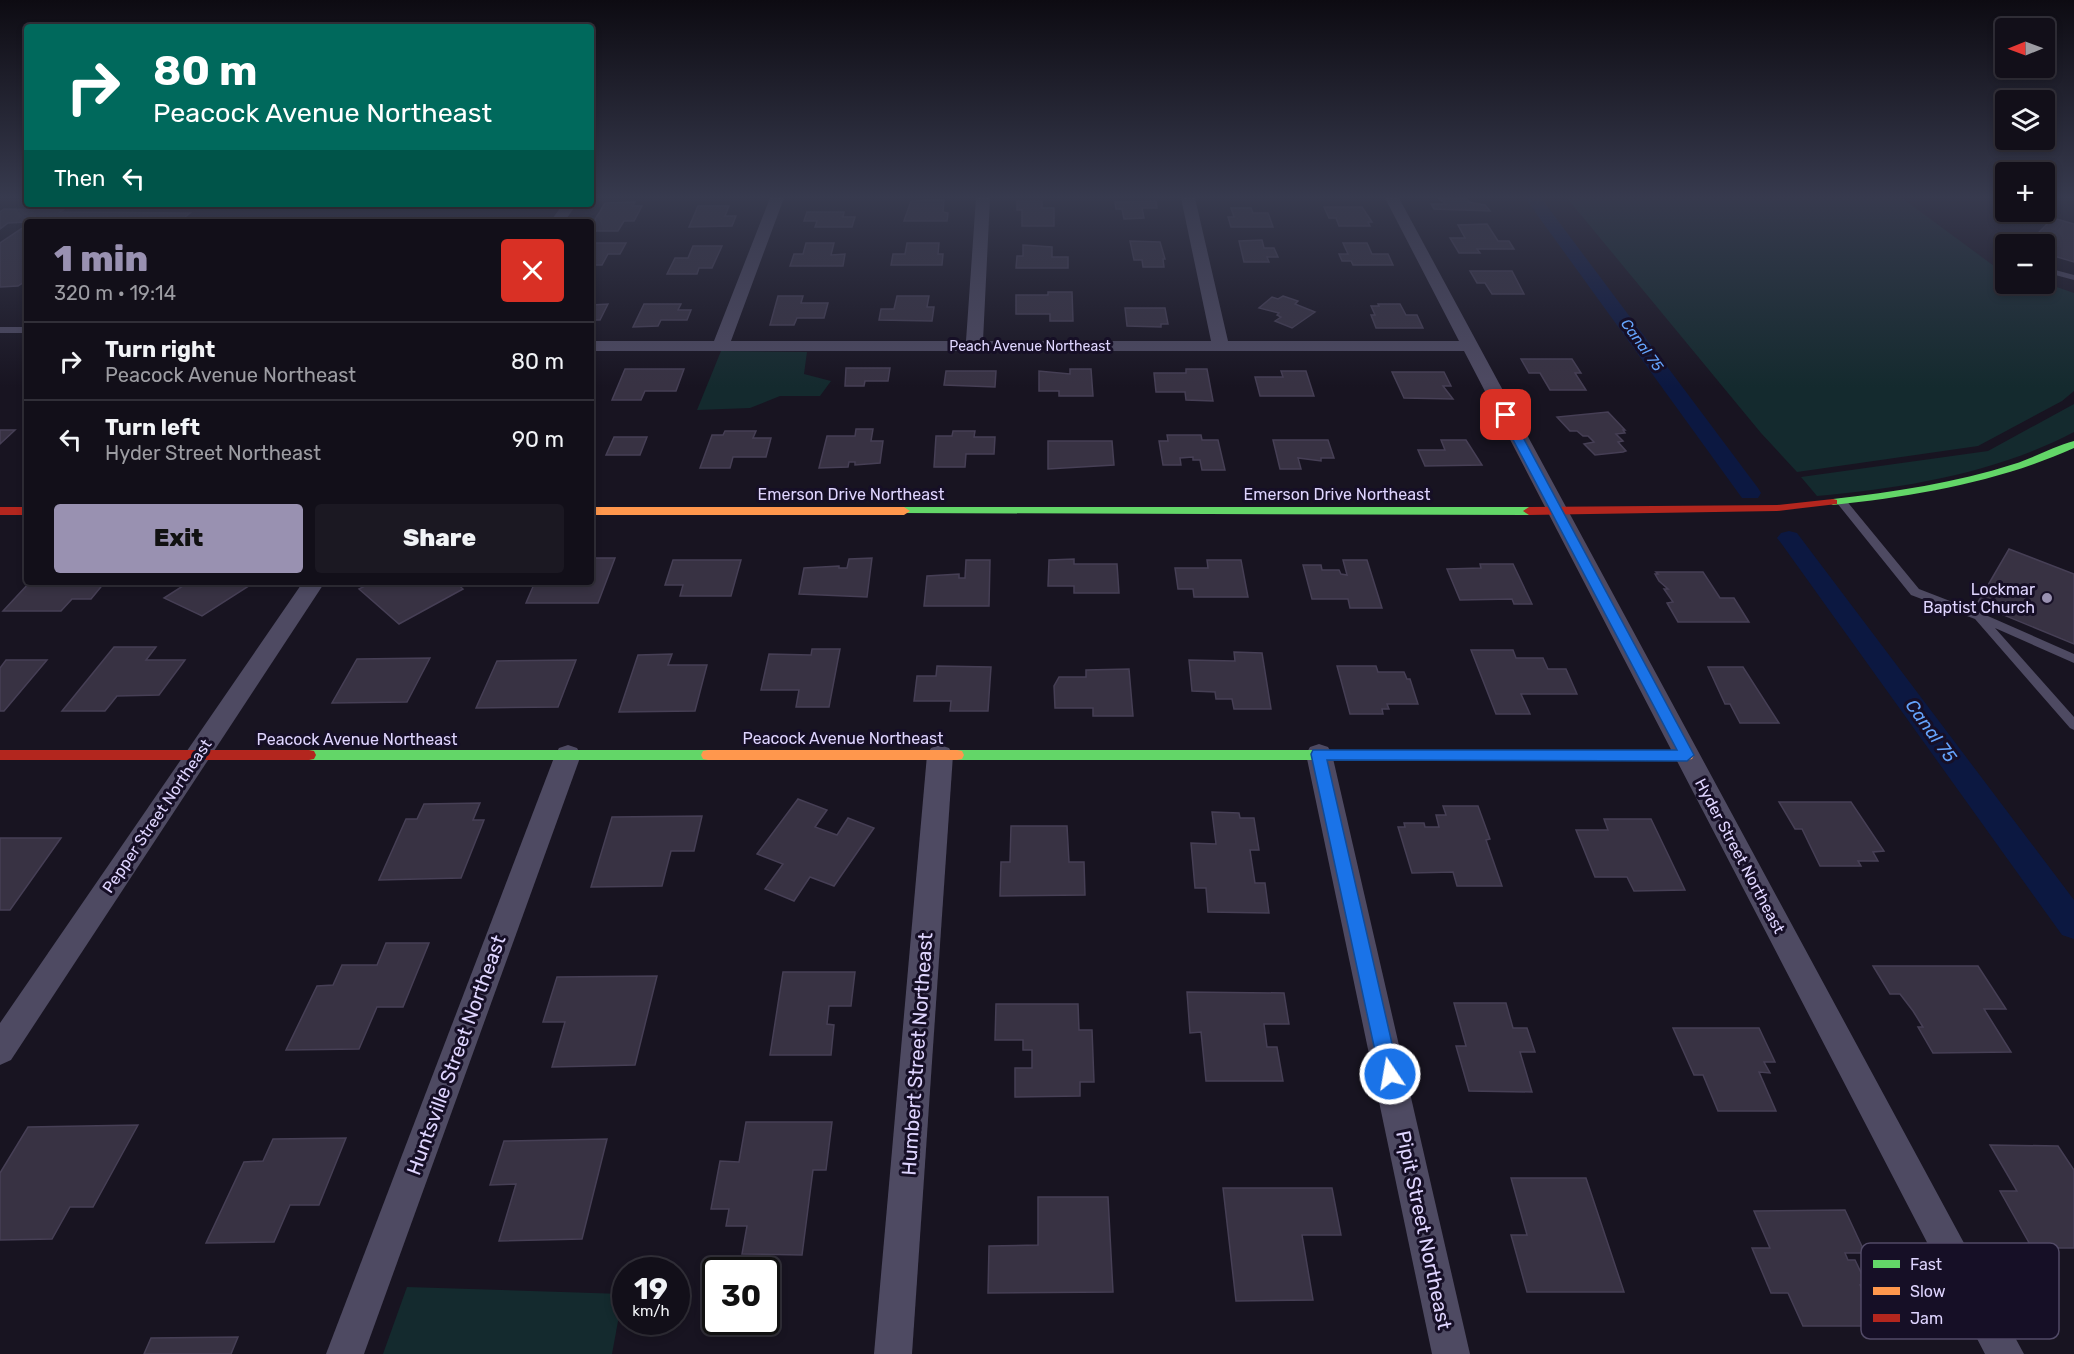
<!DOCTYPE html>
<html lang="en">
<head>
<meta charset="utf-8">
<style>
	:root { --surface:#120f19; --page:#1b1822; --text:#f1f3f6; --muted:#9c9ca2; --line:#312f38; --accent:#9991b1 }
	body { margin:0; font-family:Rubik,sans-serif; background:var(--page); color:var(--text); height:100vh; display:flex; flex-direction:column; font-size:22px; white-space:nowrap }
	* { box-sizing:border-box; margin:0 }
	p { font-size:20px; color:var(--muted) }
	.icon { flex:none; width:33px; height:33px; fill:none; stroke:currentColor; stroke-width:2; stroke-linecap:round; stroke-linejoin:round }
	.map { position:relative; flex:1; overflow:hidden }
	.sheet { position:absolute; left:24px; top:219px; width:570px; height:366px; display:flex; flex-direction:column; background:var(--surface); border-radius:6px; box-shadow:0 3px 9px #0003,0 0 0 2px var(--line) }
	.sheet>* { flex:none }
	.hud { position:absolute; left:24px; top:24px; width:570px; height:183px; border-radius:6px; box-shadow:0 3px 9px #0003,0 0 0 2px var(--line); background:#00695c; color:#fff; overflow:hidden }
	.needle { width:39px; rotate:269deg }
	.tools { position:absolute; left:1995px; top:18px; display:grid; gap:12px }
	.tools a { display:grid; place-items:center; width:60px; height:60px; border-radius:6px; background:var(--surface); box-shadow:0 3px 9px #0003,0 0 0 2px var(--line); font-size:30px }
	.speed { position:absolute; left:612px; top:1257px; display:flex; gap:12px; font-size:30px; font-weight:700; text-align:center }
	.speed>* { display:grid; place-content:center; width:78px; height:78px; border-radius:50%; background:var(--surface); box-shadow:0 3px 9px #0003,0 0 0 2px var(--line); line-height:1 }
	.speed small { font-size:15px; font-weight:400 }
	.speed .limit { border:3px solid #111; border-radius:9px; background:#fff; color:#111 }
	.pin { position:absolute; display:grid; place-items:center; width:51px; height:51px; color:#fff; margin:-26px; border-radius:12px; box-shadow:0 3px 9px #0006 }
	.me { position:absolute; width:66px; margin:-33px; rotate:348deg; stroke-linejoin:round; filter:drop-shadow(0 0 4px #0008) }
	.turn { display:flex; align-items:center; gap:21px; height:126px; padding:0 30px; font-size:27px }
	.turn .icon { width:78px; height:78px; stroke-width:2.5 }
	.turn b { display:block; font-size:42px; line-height:51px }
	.then { display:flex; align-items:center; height:57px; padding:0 30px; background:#0003; gap:12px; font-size:22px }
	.round { display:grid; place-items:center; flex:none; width:63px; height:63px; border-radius:6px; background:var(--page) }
	.headline { display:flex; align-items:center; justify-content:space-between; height:102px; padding:0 30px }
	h1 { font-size:36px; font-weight:800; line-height:45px; color:var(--accent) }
	.primary-button { display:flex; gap:12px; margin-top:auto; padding:12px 30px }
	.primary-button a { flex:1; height:69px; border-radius:6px; background:var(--accent); color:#111; font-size:24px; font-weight:800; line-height:69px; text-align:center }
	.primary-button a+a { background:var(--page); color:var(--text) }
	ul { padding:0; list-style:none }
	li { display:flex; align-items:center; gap:18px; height:78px; padding:0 30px; border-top:2px solid var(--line) }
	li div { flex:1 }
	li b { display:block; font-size:22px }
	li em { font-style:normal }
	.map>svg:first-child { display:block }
</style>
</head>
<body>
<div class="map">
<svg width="2074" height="1354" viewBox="0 0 2074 1354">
	<rect width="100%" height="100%" fill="#181421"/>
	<g fill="#142a2e">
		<path d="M1567,198H1902L1998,269L2005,271L2006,284L2045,283L2074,293V391L2062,401L1978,446L1797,472L1761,433Z"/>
		<path d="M721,351L807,352L804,374L831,381L820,396H780L750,408L697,410Z"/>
		<path d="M2074,404V432C1996,473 1904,488 1817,496L1801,477L1988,451Z"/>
		<path d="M407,1287L623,1294L612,1354H383Z"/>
	</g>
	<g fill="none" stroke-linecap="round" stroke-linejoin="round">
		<g fill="#0c1841" fill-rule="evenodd">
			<path d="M1525,198H1541L1758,488L1761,493L1758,498H1742Z"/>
			<path d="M1789,531L1797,533L2074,900V939L2062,935L1781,543L1777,538L1781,533Z"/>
		</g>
	</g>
	<g fill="#383243" stroke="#463f55" stroke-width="1.5">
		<path d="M1438,198H1466L1469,202L1485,205L1490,211L1434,209L1431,204H1446Z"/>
		<path d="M944,200L943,212L948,213L947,221H904L911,201Z"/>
		<path d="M1017,201H1042V208H1054V226H1022V210H1017Z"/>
		<path d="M1156,201L1157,208H1142L1144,218L1124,219L1122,209H1116L1115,202Z"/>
		<path d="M635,202L633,206H642L634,221H624L618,231H591V226L605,203Z"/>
		<path d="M698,206H729L725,216H736L732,226L689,227Z"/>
		<path d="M1324,207H1362L1372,222H1368L1370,226H1339L1336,218H1329Z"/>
		<path d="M1231,208H1251L1253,213H1268L1273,227H1231L1228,217H1234Z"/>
		<path d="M4,209L63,210L60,212L190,213L180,221L173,222H27L8,223L0,229V212Z"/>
		<path d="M807,212H844L843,217H855L852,227H815L817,221H804Z"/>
		<path d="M2053,218L2074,224V262L2044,253V244H2027Z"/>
		<path d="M1487,224L1498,241H1509L1514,249H1477L1480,253H1459L1450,238H1465L1458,225Z"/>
		<path d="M27,225V280L18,286L0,287V243Z"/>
		<path d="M1262,240L1264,248H1274L1278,257H1267L1269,262H1244L1239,241Z"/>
		<path d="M1130,241L1160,242L1165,259H1163L1164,267H1143L1142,260H1134Z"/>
		<path d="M591,243H626L620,254H608L602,265H591Z"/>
		<path d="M806,243H834L831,255L845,254L843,266H790L794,254H803Z"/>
		<path d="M907,243H939L938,254H943L942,265H891L893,254H905Z"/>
		<path d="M1343,243H1367L1372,254H1388L1393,265H1353L1351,261H1342L1339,254H1348Z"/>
		<path d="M1023,245L1052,247V257H1068V268H1016L1017,256H1023Z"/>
		<path d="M693,246H722L712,268H699L697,274H667L675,258H688Z"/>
		<path d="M1470,271H1512L1524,294H1492L1485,283H1477Z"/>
		<path d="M1048,292H1072L1073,321H1050V314H1016V295H1048Z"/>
		<path d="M778,296H803L801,303H828L824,318H797L794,325H770Z"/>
		<path d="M897,296H929L927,307H934L932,321L879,320L881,309H894Z"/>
		<path d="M1283,296L1298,301L1295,304L1315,312L1292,328L1275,321L1281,317L1277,315L1279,313L1259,308L1272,297L1278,299Z"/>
		<path d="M608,304L600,320H591V305Z"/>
		<path d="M644,304H681L678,310H691L687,320H661L658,326L633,327Z"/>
		<path d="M1378,304H1400L1406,315H1417L1423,328H1376L1371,315H1375L1371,306H1379Z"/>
		<path d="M1125,308H1165L1168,324H1161V327L1127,326Z"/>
		<path d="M1521,359H1572L1581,373H1575L1586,390H1550L1540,373H1529Z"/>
		<path d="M846,368H890L888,381H865L864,386H845Z"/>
		<path d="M625,369H684L676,391H645L641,400H612Z"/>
		<path d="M1070,369H1091L1093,396H1059V391H1039V371L1070,374Z"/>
		<path d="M1186,369H1207L1213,401L1186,400L1185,392H1156L1154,373H1186Z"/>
		<path d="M946,371H996L995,387L944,385Z"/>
		<path d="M1281,371H1306L1314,396H1260L1255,377H1283Z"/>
		<path d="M1392,372H1444L1451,386H1443L1453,399L1404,398Z"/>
		<path d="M1608,412L1625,430H1623L1625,433L1616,434L1623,441L1618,442L1626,451L1623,452L1595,455L1584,444L1594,442L1588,436H1583L1577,431H1570L1557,417Z"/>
		<path d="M856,429H873L871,441H883L880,463L855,465V462H849L848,467L819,468L827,436H855Z"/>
		<path d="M0,430H15L0,444Z"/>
		<path d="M725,431H756L753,438H771L766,457H733L730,468H700L712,435H723Z"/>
		<path d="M953,431H975L974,437H995L994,454H966L965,467H934L936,436H952Z"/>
		<path d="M1167,435H1201L1202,440H1218L1225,470H1202L1200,460H1193V457L1180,458L1181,465H1163L1159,441H1168Z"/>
		<path d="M614,437H647L640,455H606Z"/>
		<path d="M1273,440H1328L1334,458H1321V461L1298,458L1301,469H1280Z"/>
		<path d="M1441,440H1466L1482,465L1425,466L1418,450H1445Z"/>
		<path d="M1048,441H1112L1114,465L1048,469Z"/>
		<path d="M2009,549L2074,574V644L1977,604Z"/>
		<path d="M591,558H615L598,603H526L535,582H591Z"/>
		<path d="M872,558L867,597L799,594L804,568L839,566V568H847L849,559Z"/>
		<path d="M1074,559V564H1117L1119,593H1074V586H1048L1049,560Z"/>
		<path d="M673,560H741L731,596H680L683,585H665Z"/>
		<path d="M966,560H990L989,606H924L927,576L959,574V578H965Z"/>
		<path d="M1207,560H1241L1248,597H1194L1193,589H1178L1175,568H1208Z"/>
		<path d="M1343,560H1367L1382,608H1350L1348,599H1312L1303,565H1321L1322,570H1339L1341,574L1347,575Z"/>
		<path d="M1480,564H1513L1532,604H1514L1512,599L1460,600L1447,569L1481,568Z"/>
		<path d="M1656,572H1703L1720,598H1734L1749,622H1678L1667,603L1673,602L1664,589H1668L1659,581L1655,574H1658Z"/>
		<path d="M30,582H105L91,599H72L61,611H3Z"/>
		<path d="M189,582H255L202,616L164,598Z"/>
		<path d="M373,582H455L463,589L399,624L359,589Z"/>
		<path d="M114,647H156L146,660H185L159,695L117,696L105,711H62Z"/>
		<path d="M812,649H840L829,707H796L799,690H761L769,654L811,655Z"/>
		<path d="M1471,650H1513L1516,658H1543L1548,669H1566L1577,694H1521L1530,714H1496Z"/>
		<path d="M1234,652L1262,653L1271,709H1234L1232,699H1216L1215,692L1192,691L1189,660L1235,661Z"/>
		<path d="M672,654L668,665H707L695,711L619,712L638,655Z"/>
		<path d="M430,658L407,702L332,703L357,659Z"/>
		<path d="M6,660H47L4,711H0V668Z"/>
		<path d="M576,660L558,707L476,708L497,661Z"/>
		<path d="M937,666L991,667L988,711H950L951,701H914L917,676H936Z"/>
		<path d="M1337,666H1376L1378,672H1404L1407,679H1410L1418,704H1387L1389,709H1382L1383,714H1350Z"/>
		<path d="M1708,667H1743L1779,723H1740L1730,704H1725Z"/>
		<path d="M1129,669L1133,716H1093V708H1055L1054,686L1059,677H1086V670Z"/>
		<path d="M798,799L827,810L815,827L837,835L848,818L874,828L834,886L810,877L794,901L765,889L783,864L757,854Z"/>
		<path d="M1779,802H1851L1884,851L1873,852L1878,861H1858L1861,866H1820L1802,829H1795Z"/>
		<path d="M480,803L473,820H484L461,878L379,880L406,819H417L424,804Z"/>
		<path d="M1443,806H1478L1490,839L1486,840L1502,886H1457L1453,872L1412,873L1398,827H1405L1404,823H1424L1425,827H1439L1436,815H1446Z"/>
		<path d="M1212,812L1239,813L1240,818H1254L1259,850H1250L1255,883H1265L1269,913L1208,912L1206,888H1195L1191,843L1216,844Z"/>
		<path d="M702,816L694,851H671L662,886L591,887L612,817Z"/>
		<path d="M1604,819H1651L1685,890L1634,891L1627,877H1595L1576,830H1608Z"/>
		<path d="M1011,826H1067L1069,862H1084L1085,895L1000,896L1001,862H1010Z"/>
		<path d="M0,838H61L10,910H0Z"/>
		<path d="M386,943H429L403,1007H377L359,1049L286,1050L317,986L333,985L342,965H377Z"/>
		<path d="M1873,966H1978L2006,1009H1984L2011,1052L1933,1053L1918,1027H1923L1913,1011L1900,994H1890Z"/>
		<path d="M783,972H855L851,1006H829L827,1024L834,1025L831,1055H770Z"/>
		<path d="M657,976L635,1065L552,1067L565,1022H543L557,977Z"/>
		<path d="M1187,992L1284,993L1289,1024H1264L1267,1047H1277L1283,1081H1206L1201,1032L1190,1033Z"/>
		<path d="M1454,1003H1506L1513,1028H1527L1535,1052H1520L1532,1092L1469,1091L1456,1046H1466Z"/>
		<path d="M996,1004H1078L1079,1030H1092L1094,1082H1080V1096L1015,1097V1068H1032V1050H1023V1040H995Z"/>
		<path d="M1673,1028H1759L1775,1062H1764L1770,1073L1759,1072L1776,1111H1718L1703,1075H1694Z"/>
		<path d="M746,1122H832L826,1170H813L802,1255L742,1254L747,1226H726L729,1209H711L720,1161L739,1162Z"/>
		<path d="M138,1125L93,1207H70L52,1239L0,1240V1173L28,1127Z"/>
		<path d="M346,1138L319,1205H290L274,1242L206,1243L244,1162L263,1161L273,1139Z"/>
		<path d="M607,1139L582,1239L499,1241L516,1184L490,1185L504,1141Z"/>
		<path d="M1990,1145L2058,1146L2074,1170V1248H2032L2000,1191H2017Z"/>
		<path d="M1511,1178H1586L1624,1292H1527L1511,1235H1527Z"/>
		<path d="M1223,1188H1332L1341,1235H1302L1313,1300L1236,1301Z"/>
		<path d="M1038,1197H1108L1113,1292L988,1293L989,1246L1038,1245Z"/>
		<path d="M1845,1210L1865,1253H1845L1848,1260H1855L1867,1285H1860L1879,1326H1803L1788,1293H1771L1752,1248H1770L1754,1211Z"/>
		<path d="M238,1337L231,1354H144L151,1338Z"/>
	</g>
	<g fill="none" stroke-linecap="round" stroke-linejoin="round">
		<g fill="#4e4a62" fill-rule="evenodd">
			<path d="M383,218L518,220L522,222H385L382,220Z"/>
			<path d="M2044,267L2074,275V280L2044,272Z"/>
			<rect x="0" y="327" width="27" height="6"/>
			<path d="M1841,498L1845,499L1919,589L1981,613L2074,654V663L1995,628L2074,717V730L2070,728L1975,619L1911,595L1837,503L1836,501Z"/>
		</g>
		<g fill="#4e4a62" fill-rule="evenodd">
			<path d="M770,198H784L731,341H966L976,198H990L983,341H1211L1181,198H1195L1228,341H1459L1385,198H1399L2024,1354H1985L1464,351H591V341H714Z"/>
			<path d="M563,204H577L564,222H550Z"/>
			<path d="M303,582H325L11,1060L0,1065V1023Z"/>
			<path d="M1319,744L1328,747L1332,754L1470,1354H1432L1306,754L1310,747Z"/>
			<path d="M568,745L577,748L581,755L364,1354H326L555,755L559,748Z"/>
			<path d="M940,745L949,748L953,755L912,1354H874L927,755L931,748Z"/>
		</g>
		<g fill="#63d668" fill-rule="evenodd">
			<path d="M2074,441V448C1998,482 1916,496 1833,505L1827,502L1833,499C1894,492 1955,483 2014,464C2034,458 2054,446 2074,441Z"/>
			<path d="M904,507H1529L1535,511L1529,515L900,513L898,511L900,509Z"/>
			<path d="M309,750H708L713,751L715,755L713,759L708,760H309L304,759L302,755L304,751Z"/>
			<path d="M957,750H1554L1559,751L1561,755L1559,759L1554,760H957L952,759L950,755L952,751Z"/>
		</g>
		<g fill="#ff974d" fill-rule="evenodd">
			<path d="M591,507H904L910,511L904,515H591Z"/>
			<path d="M708,750H957L962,751L964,755L962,759L957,760H708L703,759L701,755L703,751Z"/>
			<path d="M1554,750H1687L1692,751L1694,755L1692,759L1687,760H1554L1549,759L1547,755L1549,751Z"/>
		</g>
		<g fill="#b3261e" fill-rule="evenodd">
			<path d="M1833,499L1837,500V504L1777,511L1529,515L1523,511L1529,507L1777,505Z"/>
			<rect x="0" y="507" width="27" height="8"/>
			<path d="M0,750H309L314,751L316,755L314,759L309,760H0Z"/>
		</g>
	</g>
	<linearGradient id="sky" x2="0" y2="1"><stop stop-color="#0d0b12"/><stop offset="0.51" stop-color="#373a4e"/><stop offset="1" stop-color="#373a4e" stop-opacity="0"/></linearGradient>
	<rect width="2074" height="387" fill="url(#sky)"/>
	<path fill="#1a73e8" stroke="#114b97" stroke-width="1.5" d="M1506,412L1511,415L1694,755L1687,761L1327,760L1399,1074L1396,1080L1390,1083L1383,1080L1380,1074L1311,754L1313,750H1677L1500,415Z"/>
	<circle fill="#9991b1" stroke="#160f26" stroke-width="2" cx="2047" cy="598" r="6"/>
	<g text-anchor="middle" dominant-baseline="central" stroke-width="6" stroke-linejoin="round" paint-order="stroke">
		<g font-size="14" fill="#dfd5ff" stroke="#160f26">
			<text x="1030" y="346">Peach Avenue Northeast</text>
		</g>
		<g font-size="15" font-style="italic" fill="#65a4fd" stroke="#160f26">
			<text transform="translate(1642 345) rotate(54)">Canal 75</text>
		</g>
		<g font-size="16" fill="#dfd5ff" stroke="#160f26">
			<text x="851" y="494">Emerson Drive Northeast</text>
			<text x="1337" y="494">Emerson Drive Northeast</text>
			<text x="843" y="738">Peacock Avenue Northeast</text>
			<text x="357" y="739">Peacock Avenue Northeast</text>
			<text transform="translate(157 816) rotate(-56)">Pepper Street Northeast</text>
			<text transform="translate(1740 856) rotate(62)">Hyder Street Northeast</text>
		</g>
		<g font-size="16" fill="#dfd5ff" stroke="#160f26" text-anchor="end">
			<text x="2035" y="589">Lockmar<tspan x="2035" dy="18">Baptist Church</tspan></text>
		</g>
		<g font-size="18" font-style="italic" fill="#65a4fd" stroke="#160f26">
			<text transform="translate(1931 731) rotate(54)">Canal 75</text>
		</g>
		<g font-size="20" fill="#dfd5ff" stroke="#160f26">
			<text transform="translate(917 1054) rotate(-86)">Humbert Street Northeast</text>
			<text transform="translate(456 1055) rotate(-70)">Huntsville Street Northeast</text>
			<text transform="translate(1424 1230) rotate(78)">Pipit Street Northeast</text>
		</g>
	</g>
	<rect x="1861" y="1243" width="198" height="96" rx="9" fill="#160f26" stroke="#524a67" stroke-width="1.5"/>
	<rect x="1873" y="1260" width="27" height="8" fill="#63d668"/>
	<rect x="1873" y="1287" width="27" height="8" fill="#ff974d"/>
	<rect x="1873" y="1314" width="27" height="8" fill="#b3261e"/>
	<g font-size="16" fill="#dfd5ff">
		<text x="1910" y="1270">Fast</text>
		<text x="1910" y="1297">Slow</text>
		<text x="1910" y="1324">Jam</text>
	</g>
</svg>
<div class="tools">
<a><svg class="needle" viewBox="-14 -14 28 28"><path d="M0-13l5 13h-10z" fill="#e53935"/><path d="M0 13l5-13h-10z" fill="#9c9ca2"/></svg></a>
<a><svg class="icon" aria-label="layers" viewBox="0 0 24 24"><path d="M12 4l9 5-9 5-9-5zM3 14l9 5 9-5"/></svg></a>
<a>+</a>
<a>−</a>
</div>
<div class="speed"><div>19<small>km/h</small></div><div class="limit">30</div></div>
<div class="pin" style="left:1506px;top:415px;background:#d93025"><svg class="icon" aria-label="arrive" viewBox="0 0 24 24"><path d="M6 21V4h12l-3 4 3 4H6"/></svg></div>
<svg class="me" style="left:1390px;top:1074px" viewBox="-20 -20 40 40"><circle r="17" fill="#1a73e8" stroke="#fff" stroke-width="3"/><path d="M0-11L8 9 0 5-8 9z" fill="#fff"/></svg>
<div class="hud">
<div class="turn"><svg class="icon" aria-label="right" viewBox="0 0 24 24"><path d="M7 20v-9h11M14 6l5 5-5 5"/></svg><div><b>80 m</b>Peacock Avenue Northeast</div></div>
<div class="then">Then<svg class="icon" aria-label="left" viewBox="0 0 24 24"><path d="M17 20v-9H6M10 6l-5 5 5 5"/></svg></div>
</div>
<section class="sheet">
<div class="headline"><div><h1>1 min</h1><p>320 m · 19:14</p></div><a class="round" style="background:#d93025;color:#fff"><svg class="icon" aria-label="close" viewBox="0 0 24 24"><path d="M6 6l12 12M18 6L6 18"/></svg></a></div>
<ul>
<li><svg class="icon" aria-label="right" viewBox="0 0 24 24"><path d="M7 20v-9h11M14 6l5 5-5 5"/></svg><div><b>Turn right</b><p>Peacock Avenue Northeast</p></div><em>80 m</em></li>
<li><svg class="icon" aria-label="left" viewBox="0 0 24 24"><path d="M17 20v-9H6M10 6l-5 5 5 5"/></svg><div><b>Turn left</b><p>Hyder Street Northeast</p></div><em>90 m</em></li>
</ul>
<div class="primary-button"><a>Exit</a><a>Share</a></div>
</section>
</div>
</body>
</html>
